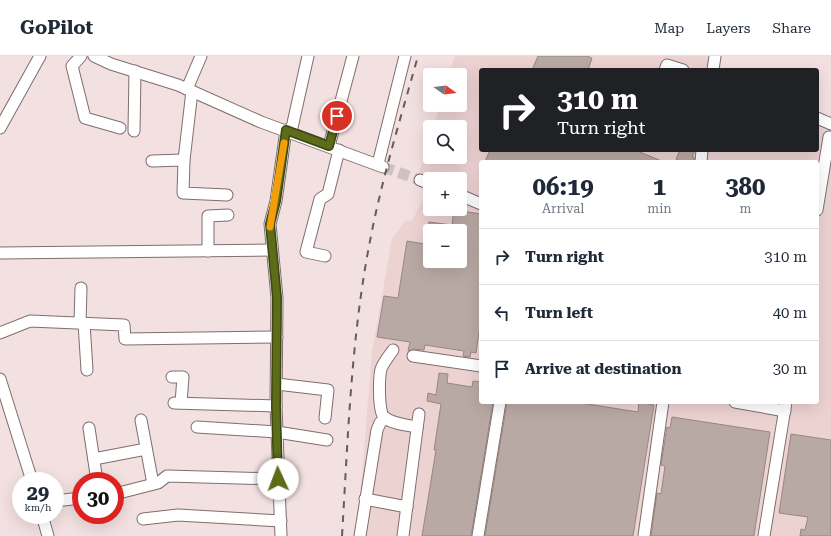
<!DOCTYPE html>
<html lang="en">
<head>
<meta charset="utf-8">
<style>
	:root { --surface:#fff; --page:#f2f2f3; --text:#1f2937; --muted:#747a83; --line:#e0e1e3 }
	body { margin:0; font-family:"Roboto Serif",serif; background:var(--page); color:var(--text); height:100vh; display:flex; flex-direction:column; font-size:15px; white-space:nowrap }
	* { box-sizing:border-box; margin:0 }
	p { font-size:13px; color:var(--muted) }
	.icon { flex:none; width:22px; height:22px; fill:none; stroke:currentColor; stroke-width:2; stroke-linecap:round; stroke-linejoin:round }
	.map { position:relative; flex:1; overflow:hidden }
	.details { position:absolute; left:479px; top:104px; width:340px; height:244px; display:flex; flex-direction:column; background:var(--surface); border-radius:4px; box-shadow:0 4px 16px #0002 }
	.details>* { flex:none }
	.guide { position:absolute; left:479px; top:12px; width:340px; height:84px; border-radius:4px; box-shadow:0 4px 16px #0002; background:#202124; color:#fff; overflow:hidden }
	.needle { width:26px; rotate:104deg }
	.buttons { position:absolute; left:423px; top:12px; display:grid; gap:8px }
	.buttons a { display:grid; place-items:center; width:44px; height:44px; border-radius:4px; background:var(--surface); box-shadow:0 4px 16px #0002; font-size:20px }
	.speed { position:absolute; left:12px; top:416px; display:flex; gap:8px; font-size:20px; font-weight:700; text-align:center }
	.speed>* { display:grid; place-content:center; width:52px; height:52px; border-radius:50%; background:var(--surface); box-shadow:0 4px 16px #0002; line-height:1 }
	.speed small { font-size:10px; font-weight:400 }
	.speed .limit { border:6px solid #d22; background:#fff; color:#111 }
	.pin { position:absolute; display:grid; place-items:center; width:34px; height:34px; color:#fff; margin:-17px; border:2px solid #fff; border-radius:50%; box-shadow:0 1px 4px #0007 }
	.me { position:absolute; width:44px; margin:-22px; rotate:358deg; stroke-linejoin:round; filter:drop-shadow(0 0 3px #0008) }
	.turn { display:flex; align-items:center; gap:14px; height:84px; padding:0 12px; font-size:18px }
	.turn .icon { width:52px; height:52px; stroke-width:2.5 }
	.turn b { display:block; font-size:28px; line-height:34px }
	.eta { display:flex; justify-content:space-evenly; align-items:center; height:68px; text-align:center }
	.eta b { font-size:24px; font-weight:700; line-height:28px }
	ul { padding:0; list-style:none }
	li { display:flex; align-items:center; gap:12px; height:56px; padding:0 12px; border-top:1px solid var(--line) }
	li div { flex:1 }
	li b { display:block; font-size:15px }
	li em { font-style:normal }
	header { display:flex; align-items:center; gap:24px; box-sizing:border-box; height:56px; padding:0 20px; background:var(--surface); border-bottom:1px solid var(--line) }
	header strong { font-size:19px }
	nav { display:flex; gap:22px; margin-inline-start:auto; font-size:14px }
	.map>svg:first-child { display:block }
</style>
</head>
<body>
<header>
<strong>GoPilot</strong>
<nav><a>Map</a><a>Layers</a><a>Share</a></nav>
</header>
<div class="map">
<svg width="831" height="480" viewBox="0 0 831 480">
	<rect width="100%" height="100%" fill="#f3e0e0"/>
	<g fill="#edd2d2" fill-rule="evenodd">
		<path d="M455,0H709L708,14H481V94H697L695,106H481V145L460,137V123H430L418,120L430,82V101H460V71H433L440,49H460V19H449Z"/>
		<path d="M817,65L831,72V480H357L372,296L392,183L406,164L412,165L428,134L430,135V153H460V146L481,153V346H817V106H705L707,94H817ZM430,175H460V205H430Z"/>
	</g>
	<g fill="#b9a9a4" stroke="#978783">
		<path d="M538,0H587L592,2L588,14H532Z"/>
		<path d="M490,94H635L664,106H485Z"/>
		<path d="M680,94H695L692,101H694V106H683L676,103Z"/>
		<path d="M454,153H463L462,155L481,158V277L479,276L476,297L471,296L470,301L463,300L464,295L425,289L424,294L414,293L408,295L410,286L377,281L384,240L398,242L407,185L430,189V205H460V175H427L429,166L452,169Z"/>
		<path d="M439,317L448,318L447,327L472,331L473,325L481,326V346H493L471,480H422L436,394H434L441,348L427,345L428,337L436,339Z"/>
		<path d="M507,346H575L638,356L639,346L654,349L633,480H485Z"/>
		<path d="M672,361L770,376L754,480H651L657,437L661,438L665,410L661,409L667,371L670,372Z"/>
		<path d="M791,378L831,384V480H800L801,473L805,474L808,461L779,457Z"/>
	</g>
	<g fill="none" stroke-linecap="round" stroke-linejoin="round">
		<path stroke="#d2c1c1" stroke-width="11" stroke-dasharray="11 5.5" stroke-linecap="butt" d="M383,111L420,124"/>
		<defs>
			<g id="minor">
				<path d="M81,0L72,10L85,62L120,72"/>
				<path d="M94,0L111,8L178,29L261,66L383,111"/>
				<path d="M665,14L667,9L683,14"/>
				<path d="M713,14L715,0"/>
				<path d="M187,33L201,0"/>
				<path d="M192,35L184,104L183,137L227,139"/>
				<path d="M817,62L831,68"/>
				<path d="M0,72L40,0"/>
				<path d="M134,75L135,15"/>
				<path d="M291,76L308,0"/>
				<path d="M329,90L353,0"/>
				<path d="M152,105L184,104"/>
				<path d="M701,106L702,94"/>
				<path d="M378,108L405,0"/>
				<path d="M420,124L430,128"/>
				<path d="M460,139L481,148"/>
				<path d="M817,154L829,81"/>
				<path d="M208,195V160L228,159"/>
				<path d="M0,197L272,194"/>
				<path d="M325,200L306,196L320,143L328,138L339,94"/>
				<path d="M80,267L81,232"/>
				<path d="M84,267L87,314"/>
				<path d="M0,277L30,265L124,269L125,283L277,281"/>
				<path d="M393,294C389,300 383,307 381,313C379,321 378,356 384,361C392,368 407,369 417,371"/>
				<path d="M413,300L481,310"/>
				<path d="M172,321H183L181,347"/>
				<path d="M0,323L32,425"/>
				<path d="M277,328L328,334L325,362"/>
				<path d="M735,346L785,355"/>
				<path d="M174,347L276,350"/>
				<path d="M141,364L153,428"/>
				<path d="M197,371L277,376L327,384"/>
				<path d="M89,372L97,425"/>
				<path d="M94,403L146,393"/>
				<path d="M115,438L158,427L167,420L279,423"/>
				<path d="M365,443L407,451"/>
				<path d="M55,445L81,442"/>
				<path d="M42,459L48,480"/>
				<path d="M143,463L178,459L281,465"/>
				<path d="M281,480L276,350L277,242L270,168L276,145L286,74"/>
				<path d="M360,480L377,374L380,367L385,362"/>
				<path d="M403,480L419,358"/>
				<path d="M478,480L500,346"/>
				<path d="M644,480L663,346"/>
				<path d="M764,480L786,346"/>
			</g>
		</defs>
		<use href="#minor" stroke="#7f6e6f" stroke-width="13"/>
		<use href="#minor" stroke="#fff" stroke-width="11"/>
		<path stroke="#675c5c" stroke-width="2" stroke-dasharray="7 7" stroke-linecap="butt" d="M342,480C348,382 351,282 370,185C382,122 401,61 418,0"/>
	</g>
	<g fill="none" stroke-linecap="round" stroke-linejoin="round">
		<defs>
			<path id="route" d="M278,423L276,350L277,242L270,168L276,145L286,74L329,90L337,60"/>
		</defs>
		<use href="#route" stroke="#3c4610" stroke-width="10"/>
		<use href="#route" stroke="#5c6c18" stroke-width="7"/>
		<path stroke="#f59e0b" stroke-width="7" d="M270,171L284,87"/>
	</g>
</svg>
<div class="buttons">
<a><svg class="needle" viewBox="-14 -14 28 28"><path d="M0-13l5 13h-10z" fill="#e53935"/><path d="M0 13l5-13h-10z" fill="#747a83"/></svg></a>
<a><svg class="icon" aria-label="search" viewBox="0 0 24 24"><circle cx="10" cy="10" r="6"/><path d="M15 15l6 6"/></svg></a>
<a>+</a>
<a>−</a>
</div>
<div class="speed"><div>29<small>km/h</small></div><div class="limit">30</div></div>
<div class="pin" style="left:337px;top:60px;background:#d93025"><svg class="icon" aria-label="arrive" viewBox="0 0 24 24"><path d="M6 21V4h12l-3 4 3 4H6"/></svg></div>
<svg class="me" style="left:278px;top:423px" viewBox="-20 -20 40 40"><circle r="19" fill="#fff"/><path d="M0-13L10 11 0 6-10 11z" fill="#5c6c18"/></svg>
<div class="guide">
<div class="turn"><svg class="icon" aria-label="right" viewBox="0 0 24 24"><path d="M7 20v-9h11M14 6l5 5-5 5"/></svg><div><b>310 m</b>Turn right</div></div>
</div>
<section class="details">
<div class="eta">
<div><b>06:19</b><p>Arrival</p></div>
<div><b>1</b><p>min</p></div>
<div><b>380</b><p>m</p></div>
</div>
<ul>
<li><svg class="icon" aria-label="right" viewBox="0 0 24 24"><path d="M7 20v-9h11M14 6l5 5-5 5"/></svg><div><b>Turn right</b></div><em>310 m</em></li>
<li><svg class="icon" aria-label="left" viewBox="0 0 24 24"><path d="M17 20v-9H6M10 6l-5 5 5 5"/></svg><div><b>Turn left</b></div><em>40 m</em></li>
<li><svg class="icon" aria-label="arrive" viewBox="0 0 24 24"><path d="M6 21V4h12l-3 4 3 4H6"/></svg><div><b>Arrive at destination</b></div><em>30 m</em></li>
</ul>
</section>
</div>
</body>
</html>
